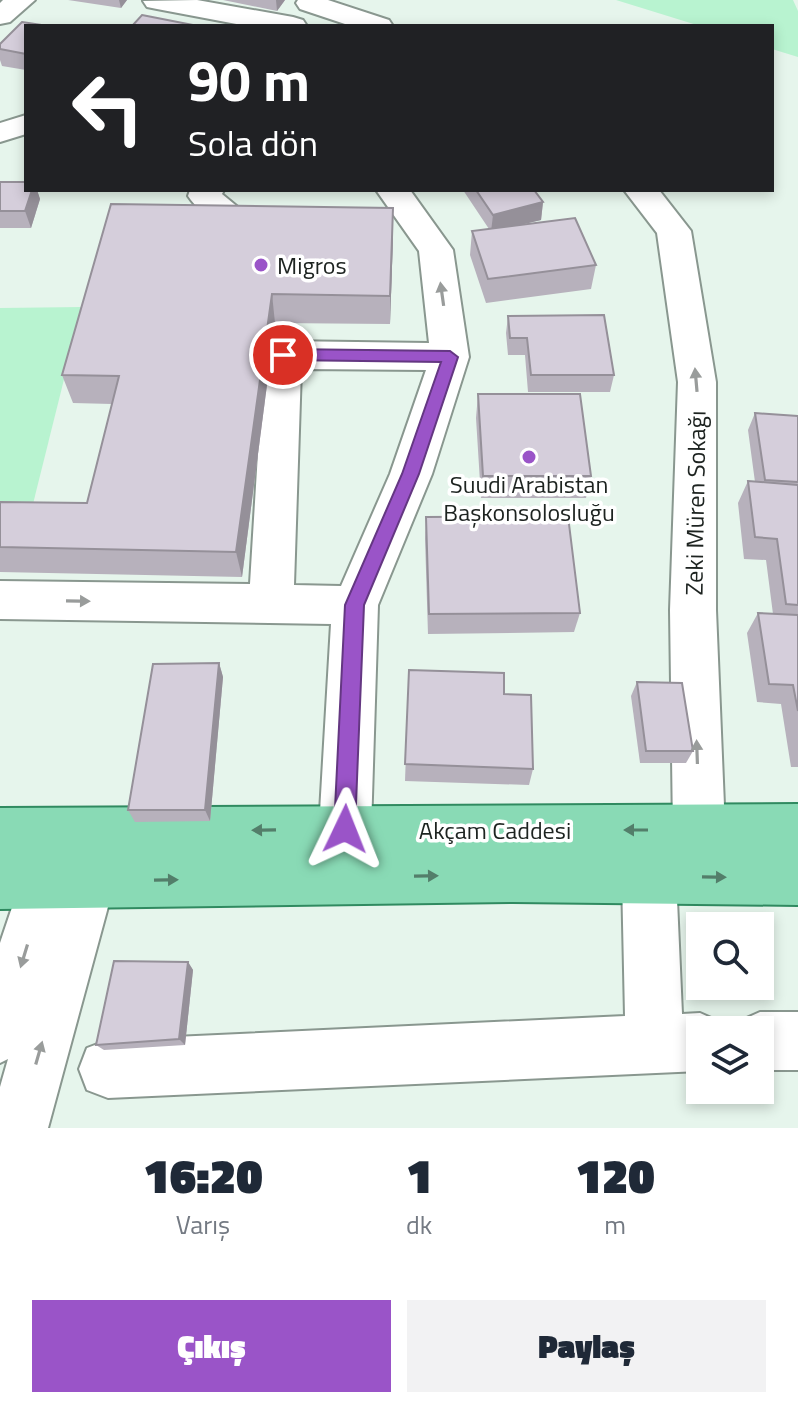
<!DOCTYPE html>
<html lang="tr">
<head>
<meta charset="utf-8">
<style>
	:root { --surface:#fff; --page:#f2f2f3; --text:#1f2937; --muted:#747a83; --accent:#9a54c8 }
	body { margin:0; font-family:"Titillium Web",sans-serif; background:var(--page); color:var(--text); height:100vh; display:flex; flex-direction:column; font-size:30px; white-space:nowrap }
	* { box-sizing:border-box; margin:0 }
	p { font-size:26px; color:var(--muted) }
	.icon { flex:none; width:44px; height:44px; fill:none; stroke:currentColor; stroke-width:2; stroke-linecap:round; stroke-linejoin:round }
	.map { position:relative; height:1128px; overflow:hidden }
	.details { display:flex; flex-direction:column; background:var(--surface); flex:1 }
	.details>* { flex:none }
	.hud { position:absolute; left:24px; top:24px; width:750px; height:168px; border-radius:0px; box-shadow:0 4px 12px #0003; background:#202124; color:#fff; overflow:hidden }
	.controls { position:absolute; left:686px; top:912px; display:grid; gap:16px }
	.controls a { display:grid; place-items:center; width:88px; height:88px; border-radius:0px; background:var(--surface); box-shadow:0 4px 12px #0003; font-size:40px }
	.pin { position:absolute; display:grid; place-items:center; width:68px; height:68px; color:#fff; margin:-34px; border:4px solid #fff; border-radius:50%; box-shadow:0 2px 8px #0007 }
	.me { position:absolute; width:88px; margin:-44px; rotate:2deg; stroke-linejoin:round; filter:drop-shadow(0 0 6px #0008) }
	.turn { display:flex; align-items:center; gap:28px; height:168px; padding:0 32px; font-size:36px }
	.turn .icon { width:104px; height:104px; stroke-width:2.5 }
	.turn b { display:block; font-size:56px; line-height:68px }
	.eta { display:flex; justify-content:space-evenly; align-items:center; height:136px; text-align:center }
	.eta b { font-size:48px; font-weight:800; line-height:56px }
	.button { display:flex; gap:16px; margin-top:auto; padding:16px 32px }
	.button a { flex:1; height:92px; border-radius:0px; background:var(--accent); color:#fff; font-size:32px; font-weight:800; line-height:92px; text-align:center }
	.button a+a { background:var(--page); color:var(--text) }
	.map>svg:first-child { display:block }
</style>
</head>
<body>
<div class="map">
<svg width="798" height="1128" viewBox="0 0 798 1128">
	<rect width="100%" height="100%" fill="#e6f5ec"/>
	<g fill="#b8f3d0">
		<path d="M616,0H793L798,11V57L772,49V26H700Z"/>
		<path d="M82,307L29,520L0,521V308Z"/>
	</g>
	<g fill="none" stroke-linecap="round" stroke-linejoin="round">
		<defs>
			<g id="minor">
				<path d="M3,0H35L10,22L0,24V3Z"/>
				<path d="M197,0L293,17L303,20L307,26H247L157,9L147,7L143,1Z"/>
				<path d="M298,0H328L389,20L393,26H351L300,9L296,3Z"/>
				<path d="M26,115V134L0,142V123Z"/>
				<path d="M190,190H224L222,194L239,208L279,217L284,225L279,233C246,242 207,224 188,196Z"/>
				<path d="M376,190H410L453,250L469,357L432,474L378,605L371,829L363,847L345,854L327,847L319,829L331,624L0,619V581L250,584L264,355L270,345L283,341L429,343L419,251ZM301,369L426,370L390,474L341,586L294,585Z"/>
				<path d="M624,190H659L691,231L716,382V610L725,830L717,848L699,855L681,848L673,830L670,610L678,382L657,233Z"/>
				<path d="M72,826L91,834L115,881L48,1128H0V1087L8,1059L0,1063V943L27,863L47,856L46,852L53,834Z"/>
				<path d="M649,850L668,858L676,877L682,1014L700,1013L720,1022L724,1030H700V1071L108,1098L87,1090L79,1069L87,1048L108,1040L625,1016L622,877L630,858Z"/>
				<path d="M760,1012H798V1070H760V1030H736L740,1021Z"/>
			</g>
			<path id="major" d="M798,804V905L513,902L0,909V808Z"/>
		</defs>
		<use href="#minor" stroke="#89978f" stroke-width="4"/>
		<use href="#major" stroke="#308a60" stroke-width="4"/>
		<use href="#minor" fill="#fff" fill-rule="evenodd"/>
		<use href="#major" fill="#89dab5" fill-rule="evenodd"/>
	</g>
	<g fill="#b7b1bc">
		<path d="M68,0H127L121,8Z"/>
		<path d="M223,0H285L277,11Z"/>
		<path d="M26,26V70L2,66L0,60V44Z"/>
		<path d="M0,182L26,190H37L40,199L31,228H0Z"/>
		<path d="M463,190H534L543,202L541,220L519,225L596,265L591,289L486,303L470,255L472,231L489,229Z"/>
		<path d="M393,237L390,324L275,323L242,577L0,572V502L87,503L112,404L73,403L62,375Z"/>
		<path d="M508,316L614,375L610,392H528L525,355H508L506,333Z"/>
		<path d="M478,394L591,476L586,498H481L476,418Z"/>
		<path d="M755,413L798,416V767H791L781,704L757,702L747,633L758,613L773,614L766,560L744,559L738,503L748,481L755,482L748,430Z"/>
		<path d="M426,517L580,613L574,632L428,634L425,539Z"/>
		<path d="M219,663L223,677L210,821L135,822L128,810Z"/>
		<path d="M409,670L504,694L533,769L529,785L405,781Z"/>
		<path d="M637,682L693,751L686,763H640L631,696Z"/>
		<path d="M188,962L193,970L185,1045L104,1050L96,1045Z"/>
	</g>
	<g fill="#959099">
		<path d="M119,0H127L121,8Z"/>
		<path d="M276,0H285L277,11Z"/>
		<path d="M32,190H37L40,199L31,228L25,211Z"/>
		<path d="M543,202L541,220L491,232L493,215Z"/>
		<path d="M393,208V237L390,324V296Z"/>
		<path d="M272,294L275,323L242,577L236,552Z"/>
		<path d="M219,663L223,677L210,821L205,810Z"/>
		<path d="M188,962L193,970L185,1045L179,1039Z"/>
	</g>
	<g fill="#d5cedb" stroke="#959099" stroke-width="2">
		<path d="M142,15L198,26H132Z"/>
		<path d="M22,22L48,26H26V54L0,49V44Z"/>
		<path d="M0,182H26V190H32L25,211H0Z"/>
		<path d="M476,190H534L543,202L493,215Z"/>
		<path d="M111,204L393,208L390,296L272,294L236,552L0,547V502L87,503L119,376L62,375Z"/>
		<path d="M575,218L596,265L488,279L472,231Z"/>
		<path d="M604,315L614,375H531L527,338H510L508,316Z"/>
		<path d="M478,394H580L591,476H483Z"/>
		<path d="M755,413L798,416V482L765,480Z"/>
		<path d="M748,481L798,485V605L786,604L777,539L755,537Z"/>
		<path d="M568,516L580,613L429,614L426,517Z"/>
		<path d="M758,613L798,615V711L793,685L769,684Z"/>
		<path d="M219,663L205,810H128L153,664Z"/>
		<path d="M409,670L504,673V694L531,695L533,769L405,764Z"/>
		<path d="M637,682L682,683L693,751H646Z"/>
		<path d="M114,961L188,962L179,1039L96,1045Z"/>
	</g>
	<defs><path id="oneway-solid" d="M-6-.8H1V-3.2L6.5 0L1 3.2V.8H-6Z" transform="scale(2)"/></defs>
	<g fill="#999c9b">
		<use href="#oneway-solid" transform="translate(442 294) rotate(-98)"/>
		<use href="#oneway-solid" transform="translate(696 380) rotate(-95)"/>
		<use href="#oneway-solid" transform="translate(78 601) rotate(1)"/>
		<use href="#oneway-solid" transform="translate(697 752) rotate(-92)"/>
		<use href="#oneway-solid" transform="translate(24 956) rotate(107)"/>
		<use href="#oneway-solid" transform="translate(39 1053) rotate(-74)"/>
	</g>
	<g fill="#537e6a">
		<use href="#oneway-solid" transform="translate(264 830) rotate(179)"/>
		<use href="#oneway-solid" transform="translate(636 830) rotate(-180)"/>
		<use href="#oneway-solid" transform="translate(426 876) rotate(-1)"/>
		<use href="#oneway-solid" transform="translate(714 877) rotate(1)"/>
		<use href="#oneway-solid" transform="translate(166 880) rotate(-1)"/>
	</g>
	<path fill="#9a54c8" stroke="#643782" stroke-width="2" d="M283,349L450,351L458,357L419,474L364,605L355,829L352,837L345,840L337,837L334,829L345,605L402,474L441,362L283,360L275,355Z"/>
	<g fill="#9a54c8" stroke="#fff" stroke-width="3">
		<circle cx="261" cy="265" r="8"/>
		<circle cx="529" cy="457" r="8"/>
	</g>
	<g text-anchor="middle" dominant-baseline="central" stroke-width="7" stroke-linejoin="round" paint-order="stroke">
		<g font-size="24" fill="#1d2320" stroke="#fff" text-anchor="start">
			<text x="277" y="265">Migros</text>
			<text x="529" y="484" text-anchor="middle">Suudi Arabistan<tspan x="529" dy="28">Başkonsolosluğu</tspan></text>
		</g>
		<g font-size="24" fill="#1d2320" stroke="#fff">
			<text transform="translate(695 503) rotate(-89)">Zeki Müren Sokağı</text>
			<text x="495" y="830">Akçam Caddesi</text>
		</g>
	</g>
</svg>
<div class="controls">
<a><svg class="icon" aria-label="search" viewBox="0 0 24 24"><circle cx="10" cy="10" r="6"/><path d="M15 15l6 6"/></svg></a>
<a><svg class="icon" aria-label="layers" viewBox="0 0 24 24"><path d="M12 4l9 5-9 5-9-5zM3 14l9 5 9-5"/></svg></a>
</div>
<div class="pin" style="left:283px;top:355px;background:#d93025"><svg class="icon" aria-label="arrive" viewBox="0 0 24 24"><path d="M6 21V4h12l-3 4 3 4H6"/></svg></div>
<svg class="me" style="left:345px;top:829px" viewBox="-20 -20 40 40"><path d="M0-17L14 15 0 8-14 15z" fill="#9a54c8" stroke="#fff" stroke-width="4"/></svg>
<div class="hud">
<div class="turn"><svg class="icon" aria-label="left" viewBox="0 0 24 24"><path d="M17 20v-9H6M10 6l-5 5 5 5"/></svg><div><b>90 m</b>Sola dön</div></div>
</div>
</div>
<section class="details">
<div class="eta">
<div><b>16:20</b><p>Varış</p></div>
<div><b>1</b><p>dk</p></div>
<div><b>120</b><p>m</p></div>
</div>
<div class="button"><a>Çıkış</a><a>Paylaş</a></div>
</section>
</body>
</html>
